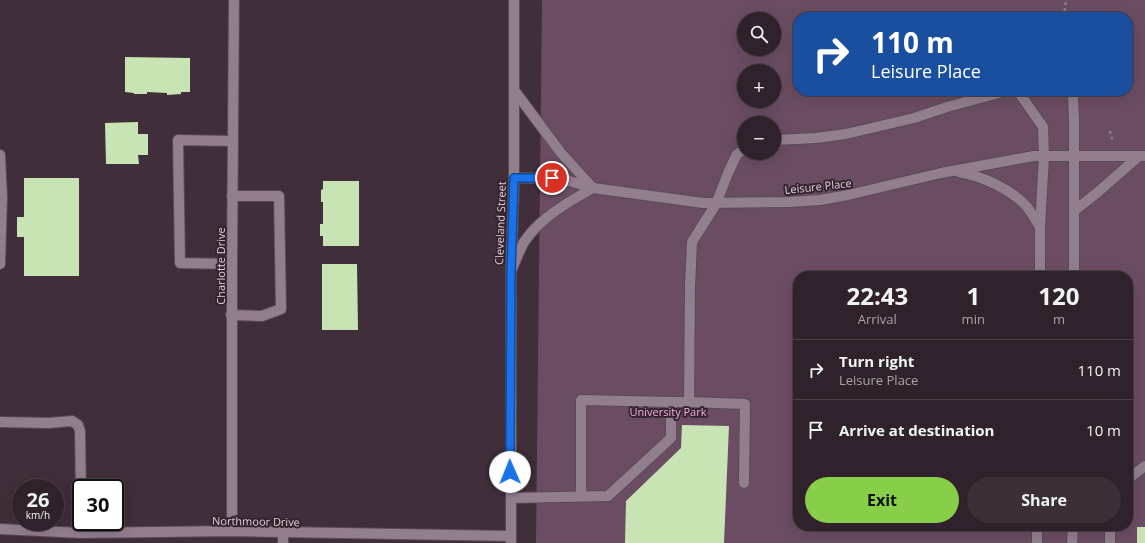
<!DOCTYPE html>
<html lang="en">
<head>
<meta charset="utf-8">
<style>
	:root { --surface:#30222c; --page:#3c2f38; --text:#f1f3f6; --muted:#a8a4a9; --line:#4b3f48; --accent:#88cf49 }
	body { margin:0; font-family:"Open Sans",sans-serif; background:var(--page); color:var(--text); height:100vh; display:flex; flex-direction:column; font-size:15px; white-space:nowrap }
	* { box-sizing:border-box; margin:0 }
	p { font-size:13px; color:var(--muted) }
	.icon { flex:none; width:22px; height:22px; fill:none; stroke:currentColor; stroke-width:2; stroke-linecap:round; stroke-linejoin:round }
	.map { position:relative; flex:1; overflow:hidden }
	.details { position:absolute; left:793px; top:271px; width:340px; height:260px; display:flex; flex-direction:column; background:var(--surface); border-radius:16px; box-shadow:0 4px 16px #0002,0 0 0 1px var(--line) }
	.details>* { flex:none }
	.top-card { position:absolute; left:793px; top:12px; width:340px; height:84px; border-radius:16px; box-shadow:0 4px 16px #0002,0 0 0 1px var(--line); background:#1a4fa0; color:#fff; overflow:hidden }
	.tools { position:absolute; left:737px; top:12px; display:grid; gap:8px }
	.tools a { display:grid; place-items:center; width:44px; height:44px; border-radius:50%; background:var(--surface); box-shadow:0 4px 16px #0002,0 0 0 1px var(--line); font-size:20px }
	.speed { position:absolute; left:12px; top:479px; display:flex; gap:8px; font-size:20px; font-weight:700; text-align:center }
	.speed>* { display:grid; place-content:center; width:52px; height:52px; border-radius:50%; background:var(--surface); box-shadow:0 4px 16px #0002,0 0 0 1px var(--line); line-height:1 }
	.speed small { font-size:10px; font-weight:400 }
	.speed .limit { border:2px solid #111; border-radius:6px; background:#fff; color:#111 }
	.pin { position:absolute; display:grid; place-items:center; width:34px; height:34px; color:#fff; margin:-17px; border:2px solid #fff; border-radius:50%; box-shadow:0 1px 4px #0007 }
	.me { position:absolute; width:44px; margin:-22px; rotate:359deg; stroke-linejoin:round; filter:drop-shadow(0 0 3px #0008) }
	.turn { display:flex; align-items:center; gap:14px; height:84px; padding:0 12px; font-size:18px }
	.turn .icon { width:52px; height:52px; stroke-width:2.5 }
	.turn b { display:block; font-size:28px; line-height:34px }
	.eta { display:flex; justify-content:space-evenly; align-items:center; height:68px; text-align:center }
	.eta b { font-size:24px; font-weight:700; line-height:28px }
	.button { display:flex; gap:8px; margin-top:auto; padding:8px 12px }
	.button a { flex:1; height:46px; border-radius:24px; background:var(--accent); color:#111; font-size:16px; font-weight:700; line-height:46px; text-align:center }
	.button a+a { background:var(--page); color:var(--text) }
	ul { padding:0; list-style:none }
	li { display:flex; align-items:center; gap:12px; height:60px; padding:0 12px; border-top:1px solid var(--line) }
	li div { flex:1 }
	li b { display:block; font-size:15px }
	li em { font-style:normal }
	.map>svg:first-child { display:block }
</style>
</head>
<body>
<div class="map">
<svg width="1145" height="543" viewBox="0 0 1145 543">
	<rect width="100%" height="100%" fill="#402e3b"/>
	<path fill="#6b4d63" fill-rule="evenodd" d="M542,0H1145V543H536ZM798,17H1128V91H798ZM744,19H774V49H744ZM744,71H774V101H744ZM744,123H774V153H744ZM798,276H1128V526H798Z"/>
	<g fill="#c8e4b5">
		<path d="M125,57L190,58V92H181V94L167,95V93L147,92V94H134V93L125,92Z"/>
		<path d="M138,122V134H148V155H138L139,164H106L105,123Z"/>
		<path d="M24,178H79V276H24V237H17V217H24Z"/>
		<path d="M323,181H359V246H323V236H320V224H323V202H321V190L323,189Z"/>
		<path d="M322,264H357L358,330H322Z"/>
		<path d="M682,425L729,426L724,543H625L626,501L681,448Z"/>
		<rect x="1137" y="527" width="8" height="16"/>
	</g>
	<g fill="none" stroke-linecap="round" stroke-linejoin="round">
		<defs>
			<g id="service">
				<path d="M514,90L561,153L593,188"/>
				<path d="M1018,91L1043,127L1044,156L1040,227V276"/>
				<path d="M1070,91L1073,96L1074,119V276"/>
				<path d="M774,140L816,138L846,134L914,118L947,107L1006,91"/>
				<path d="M0,155L2,197L0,264"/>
				<path d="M959,172C982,176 1013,190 1028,208C1032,214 1036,221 1040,227"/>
				<path d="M514,178H559L593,188L703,203L789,202L820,200L848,195L941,173L1034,156H1145"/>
				<path d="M1074,211L1098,192L1139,156"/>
				<path d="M232,264L180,263L178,140L233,141"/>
				<path d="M511,271C515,262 519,251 524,242C540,218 568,202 593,188"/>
				<path d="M231,315L262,316L281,309L279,196H232"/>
				<path d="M689,402L745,404L744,483"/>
				<path d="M0,422L49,423L72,421L78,425L80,431L81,497"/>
				<path d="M1128,479L1145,466"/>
				<path d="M581,496V400L671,402"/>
				<path d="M511,498L608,496L671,438V402H689L690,287L692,242L716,204L728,173L737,154L744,150"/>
				<path d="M81,522V533"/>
				<path d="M283,543V533"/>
				<path d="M1037,543V526"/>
				<path d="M1072,543L1073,526"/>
				<path d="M1110,543V526"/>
			</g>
			<g id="minor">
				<path d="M0,529L81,533L232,531L511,536"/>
				<path d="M232,531V264L234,0"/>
				<path d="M511,543V272L514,178V0"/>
			</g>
		</defs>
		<use href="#service" stroke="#5a4b56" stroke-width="12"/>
		<use href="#minor" stroke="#5a4b56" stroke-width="12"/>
		<g stroke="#8a7b85" stroke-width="2.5" stroke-dasharray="3 3" stroke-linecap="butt">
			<path d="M1064,17L1066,0"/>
			<path d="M1110,131L1113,142"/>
		</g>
		<use href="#service" stroke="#937e8d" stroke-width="10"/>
		<use href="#minor" stroke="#937e8d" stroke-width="10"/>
	</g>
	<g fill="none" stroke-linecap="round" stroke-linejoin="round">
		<defs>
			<path id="route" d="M510,472L511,272L514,178H552"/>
		</defs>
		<use href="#route" stroke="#114b97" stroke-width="10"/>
		<use href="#route" stroke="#1a73e8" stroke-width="7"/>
	</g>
	<g text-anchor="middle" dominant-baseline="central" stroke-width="4" stroke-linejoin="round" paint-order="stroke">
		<g font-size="11" fill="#dfd3db" stroke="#362431">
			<text transform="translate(818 186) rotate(-6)">Leisure Place</text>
			<text transform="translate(500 223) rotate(-88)">Cleveland Street</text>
			<text transform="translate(220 266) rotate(-90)">Charlotte Drive</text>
			<text transform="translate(256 521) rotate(1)">Northmoor Drive</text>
		</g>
		<g font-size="11" fill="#f2afe0" stroke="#362431">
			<text x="668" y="411">University Park</text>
		</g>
	</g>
</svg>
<div class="tools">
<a><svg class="icon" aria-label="search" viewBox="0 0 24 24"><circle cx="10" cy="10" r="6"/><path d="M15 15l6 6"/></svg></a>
<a>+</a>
<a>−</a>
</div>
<div class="speed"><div>26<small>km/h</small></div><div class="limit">30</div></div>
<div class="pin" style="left:552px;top:178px;background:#d93025"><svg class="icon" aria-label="arrive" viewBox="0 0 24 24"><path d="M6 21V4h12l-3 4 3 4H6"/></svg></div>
<svg class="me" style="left:510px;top:472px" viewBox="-20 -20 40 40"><circle r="19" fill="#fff"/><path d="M0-13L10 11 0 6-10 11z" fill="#1a73e8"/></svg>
<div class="top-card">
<div class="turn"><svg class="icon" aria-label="right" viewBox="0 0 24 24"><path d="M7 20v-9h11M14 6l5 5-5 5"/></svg><div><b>110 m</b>Leisure Place</div></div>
</div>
<section class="details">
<div class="eta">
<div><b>22:43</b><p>Arrival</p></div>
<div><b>1</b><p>min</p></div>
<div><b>120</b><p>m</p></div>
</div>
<ul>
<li><svg class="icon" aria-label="right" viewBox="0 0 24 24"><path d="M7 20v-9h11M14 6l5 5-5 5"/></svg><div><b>Turn right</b><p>Leisure Place</p></div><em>110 m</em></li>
<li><svg class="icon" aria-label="arrive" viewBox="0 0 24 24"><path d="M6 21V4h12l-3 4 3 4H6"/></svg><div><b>Arrive at destination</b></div><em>10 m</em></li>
</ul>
<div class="button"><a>Exit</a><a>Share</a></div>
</section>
</div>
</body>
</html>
